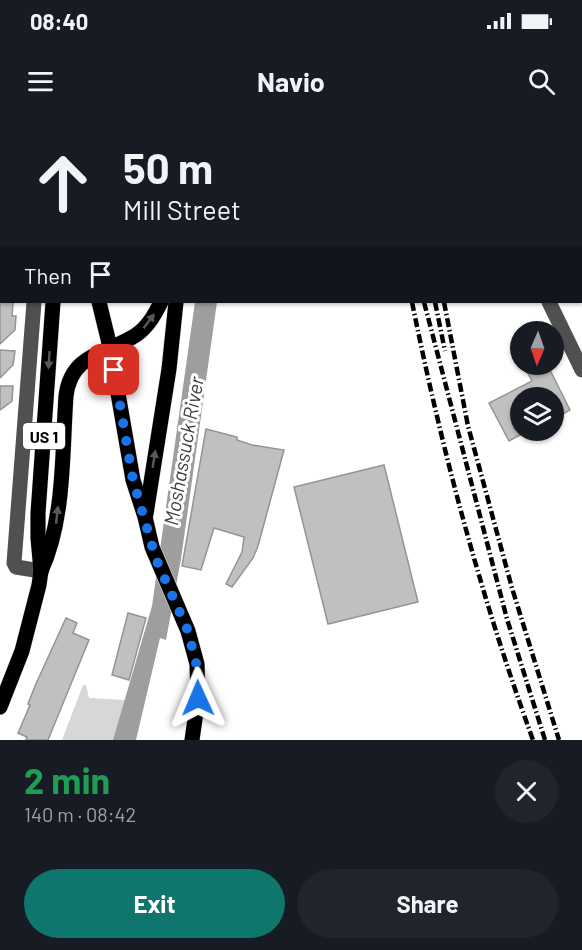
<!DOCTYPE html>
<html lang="en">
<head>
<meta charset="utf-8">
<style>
	:root { --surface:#171b24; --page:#20242c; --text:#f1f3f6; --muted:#9ea1a6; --accent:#0f766e }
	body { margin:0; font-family:Barlow,sans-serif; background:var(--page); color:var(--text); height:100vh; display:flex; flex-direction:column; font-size:22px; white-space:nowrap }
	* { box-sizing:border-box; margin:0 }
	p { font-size:20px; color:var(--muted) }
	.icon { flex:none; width:33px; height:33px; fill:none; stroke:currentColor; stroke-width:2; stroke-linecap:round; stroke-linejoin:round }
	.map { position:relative; height:620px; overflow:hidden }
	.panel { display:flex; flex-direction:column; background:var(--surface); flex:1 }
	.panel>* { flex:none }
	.banner { position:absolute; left:0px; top:0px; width:582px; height:183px; box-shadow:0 2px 4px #0004; background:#171b24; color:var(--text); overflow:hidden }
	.needle { width:39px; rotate:182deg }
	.fabs { position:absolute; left:510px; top:201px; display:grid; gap:12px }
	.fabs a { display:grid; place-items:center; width:54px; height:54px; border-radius:50%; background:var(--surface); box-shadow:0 2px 4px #0004; font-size:30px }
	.pin { position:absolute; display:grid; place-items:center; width:51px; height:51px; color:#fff; margin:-26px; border-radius:12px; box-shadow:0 3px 9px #0006 }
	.me { position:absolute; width:66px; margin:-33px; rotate:359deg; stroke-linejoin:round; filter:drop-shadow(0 0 4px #0008) }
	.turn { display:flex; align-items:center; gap:21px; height:126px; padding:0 24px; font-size:27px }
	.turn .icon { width:78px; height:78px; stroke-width:2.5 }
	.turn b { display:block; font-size:42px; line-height:51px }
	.then { display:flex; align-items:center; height:57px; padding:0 24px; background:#0003; gap:12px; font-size:22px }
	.round { display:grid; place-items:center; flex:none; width:63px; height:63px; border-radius:32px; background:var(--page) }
	.headline { display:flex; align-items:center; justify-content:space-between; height:102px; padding:0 24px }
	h1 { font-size:36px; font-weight:700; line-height:45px; color:#1e9e55 }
	.primary-button { display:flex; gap:12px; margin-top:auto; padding:12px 24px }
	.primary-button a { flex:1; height:69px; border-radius:36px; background:var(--accent); color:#fff; font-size:24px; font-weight:700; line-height:69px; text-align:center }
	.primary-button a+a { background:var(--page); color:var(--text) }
	.status { display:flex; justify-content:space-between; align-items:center; height:42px; padding:0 30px; background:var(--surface); direction:ltr }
	.status svg { height:16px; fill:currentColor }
	header { display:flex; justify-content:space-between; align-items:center; height:78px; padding:0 24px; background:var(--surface); font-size:27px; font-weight:700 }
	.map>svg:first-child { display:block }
</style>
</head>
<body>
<div class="status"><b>08:40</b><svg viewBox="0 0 49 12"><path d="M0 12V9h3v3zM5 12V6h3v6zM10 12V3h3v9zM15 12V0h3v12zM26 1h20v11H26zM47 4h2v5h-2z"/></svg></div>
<header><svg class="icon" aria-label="menu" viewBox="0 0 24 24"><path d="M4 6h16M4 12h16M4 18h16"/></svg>Navio<svg class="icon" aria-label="search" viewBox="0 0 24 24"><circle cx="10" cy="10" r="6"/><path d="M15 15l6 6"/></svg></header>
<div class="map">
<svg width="582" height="620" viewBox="0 0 582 620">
	<rect width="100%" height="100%" fill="#fff"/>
	<g fill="#d7d7d7">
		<path d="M501,0H582V23L580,2Z"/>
		<path d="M83,565H86L89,578L125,580L115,620H62Z"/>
	</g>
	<path fill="#9e9e9e" d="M195,182H217L181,439L166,520L160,518L136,620H113L152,486Z"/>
	<g fill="#c0c0c0" stroke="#949494" stroke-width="1.5">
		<path d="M0,182H13L12,196H16L15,210L0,224Z"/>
		<path d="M0,230L15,231L13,245L0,258Z"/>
		<path d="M523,244H547L570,290L554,299V278H520V315L509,321L489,283L532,261Z"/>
		<path d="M0,266H13L12,281L0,290Z"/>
		<path d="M206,309L237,317V320L252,325L284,330L258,426L253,438L232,467L226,464L242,432L244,417L214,408L201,450L182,446Z"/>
		<path d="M384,345L418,482L328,504L294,367Z"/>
		<path d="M128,493L146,498L129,560L112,555Z"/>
		<path d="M66,498L77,503L73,513L89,520L48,620H26L27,617L18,613L30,585L28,584L35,566Z"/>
	</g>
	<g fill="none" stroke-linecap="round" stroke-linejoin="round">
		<defs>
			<g id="major">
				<path d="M49,0V2"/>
				<path d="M263,0L272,2"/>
				<path d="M478,0V2"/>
				<path d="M177,2L185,0"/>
				<path d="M580,57H582"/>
				<path d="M99,182L110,227L133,360L145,397L152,427L188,511L197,544L198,578L192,620"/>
				<path d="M146,394L169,249L176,182"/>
				<path d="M41,451C65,399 62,332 66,276C71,233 107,234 136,215C148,207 155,194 161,182"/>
				<path d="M0,587L22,531L39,465L41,451L38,418V393L53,182"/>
			</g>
		</defs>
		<use href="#major" stroke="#dbdbdb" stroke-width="16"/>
		<g stroke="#505050" stroke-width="15">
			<path d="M0,140L2,139"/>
			<path d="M34,182L14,443L16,447L41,451"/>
			<path d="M549,182L582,250"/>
		</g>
		<use href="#major" stroke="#000" stroke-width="15"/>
		<g stroke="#000" stroke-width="4.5" stroke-dasharray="9 3 1.5 3" stroke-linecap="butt">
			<path d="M379,0V2"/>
			<path d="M398,0V2"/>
			<path d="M411,0V2"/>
			<path d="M412,182C442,331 481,477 533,620"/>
			<path d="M424,182L507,499L545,620"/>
			<path d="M435,182L445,231"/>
			<path d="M444,182L468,306L512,468L559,620"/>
		</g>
	</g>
	<defs><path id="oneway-solid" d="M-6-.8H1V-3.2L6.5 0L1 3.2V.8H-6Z" transform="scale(1.5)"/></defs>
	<g fill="#595959">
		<use href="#oneway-solid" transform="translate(149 201) rotate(-53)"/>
		<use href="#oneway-solid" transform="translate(49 240) rotate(94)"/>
		<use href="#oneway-solid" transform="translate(154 339) rotate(-81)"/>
		<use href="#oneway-solid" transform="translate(57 395) rotate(-84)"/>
	</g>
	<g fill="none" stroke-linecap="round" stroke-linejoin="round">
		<path stroke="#1a73e8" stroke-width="10" stroke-dasharray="0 18" d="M114,250L133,360L156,439L188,511L198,551V578"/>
	</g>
	<g text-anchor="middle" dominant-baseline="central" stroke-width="6" stroke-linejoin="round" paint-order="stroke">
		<rect fill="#fff" stroke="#4c4c4c" stroke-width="1.5" x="23" y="303" width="42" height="26" rx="4.5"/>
		<g font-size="16" font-weight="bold" fill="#000">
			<text x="44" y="316">US 1</text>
		</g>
		<g font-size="20" font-style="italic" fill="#3f3f3f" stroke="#fff">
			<text transform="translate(183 331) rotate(-80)">Moshassuck River</text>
		</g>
	</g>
</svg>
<div class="fabs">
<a><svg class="needle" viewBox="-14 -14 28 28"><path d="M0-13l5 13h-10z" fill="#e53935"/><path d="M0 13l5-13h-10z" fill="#9ea1a6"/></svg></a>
<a><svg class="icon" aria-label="layers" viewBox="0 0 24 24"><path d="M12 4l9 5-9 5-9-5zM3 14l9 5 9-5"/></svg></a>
</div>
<div class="pin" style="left:114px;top:250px;background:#d93025"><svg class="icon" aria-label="arrive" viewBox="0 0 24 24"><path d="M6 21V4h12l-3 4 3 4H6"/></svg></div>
<svg class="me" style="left:198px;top:578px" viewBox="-20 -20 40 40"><path d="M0-17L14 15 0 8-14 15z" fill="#1a73e8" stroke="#fff" stroke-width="4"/></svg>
<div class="banner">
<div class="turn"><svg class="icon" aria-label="ahead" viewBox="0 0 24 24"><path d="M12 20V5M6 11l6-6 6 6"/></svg><div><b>50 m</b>Mill Street</div></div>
<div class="then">Then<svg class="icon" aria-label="arrive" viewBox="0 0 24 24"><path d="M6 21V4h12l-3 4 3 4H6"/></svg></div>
</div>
</div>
<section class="panel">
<div class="headline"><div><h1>2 min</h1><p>140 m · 08:42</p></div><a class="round"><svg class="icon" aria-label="close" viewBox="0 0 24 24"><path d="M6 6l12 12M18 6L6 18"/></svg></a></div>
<div class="primary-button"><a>Exit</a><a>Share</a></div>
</section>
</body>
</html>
